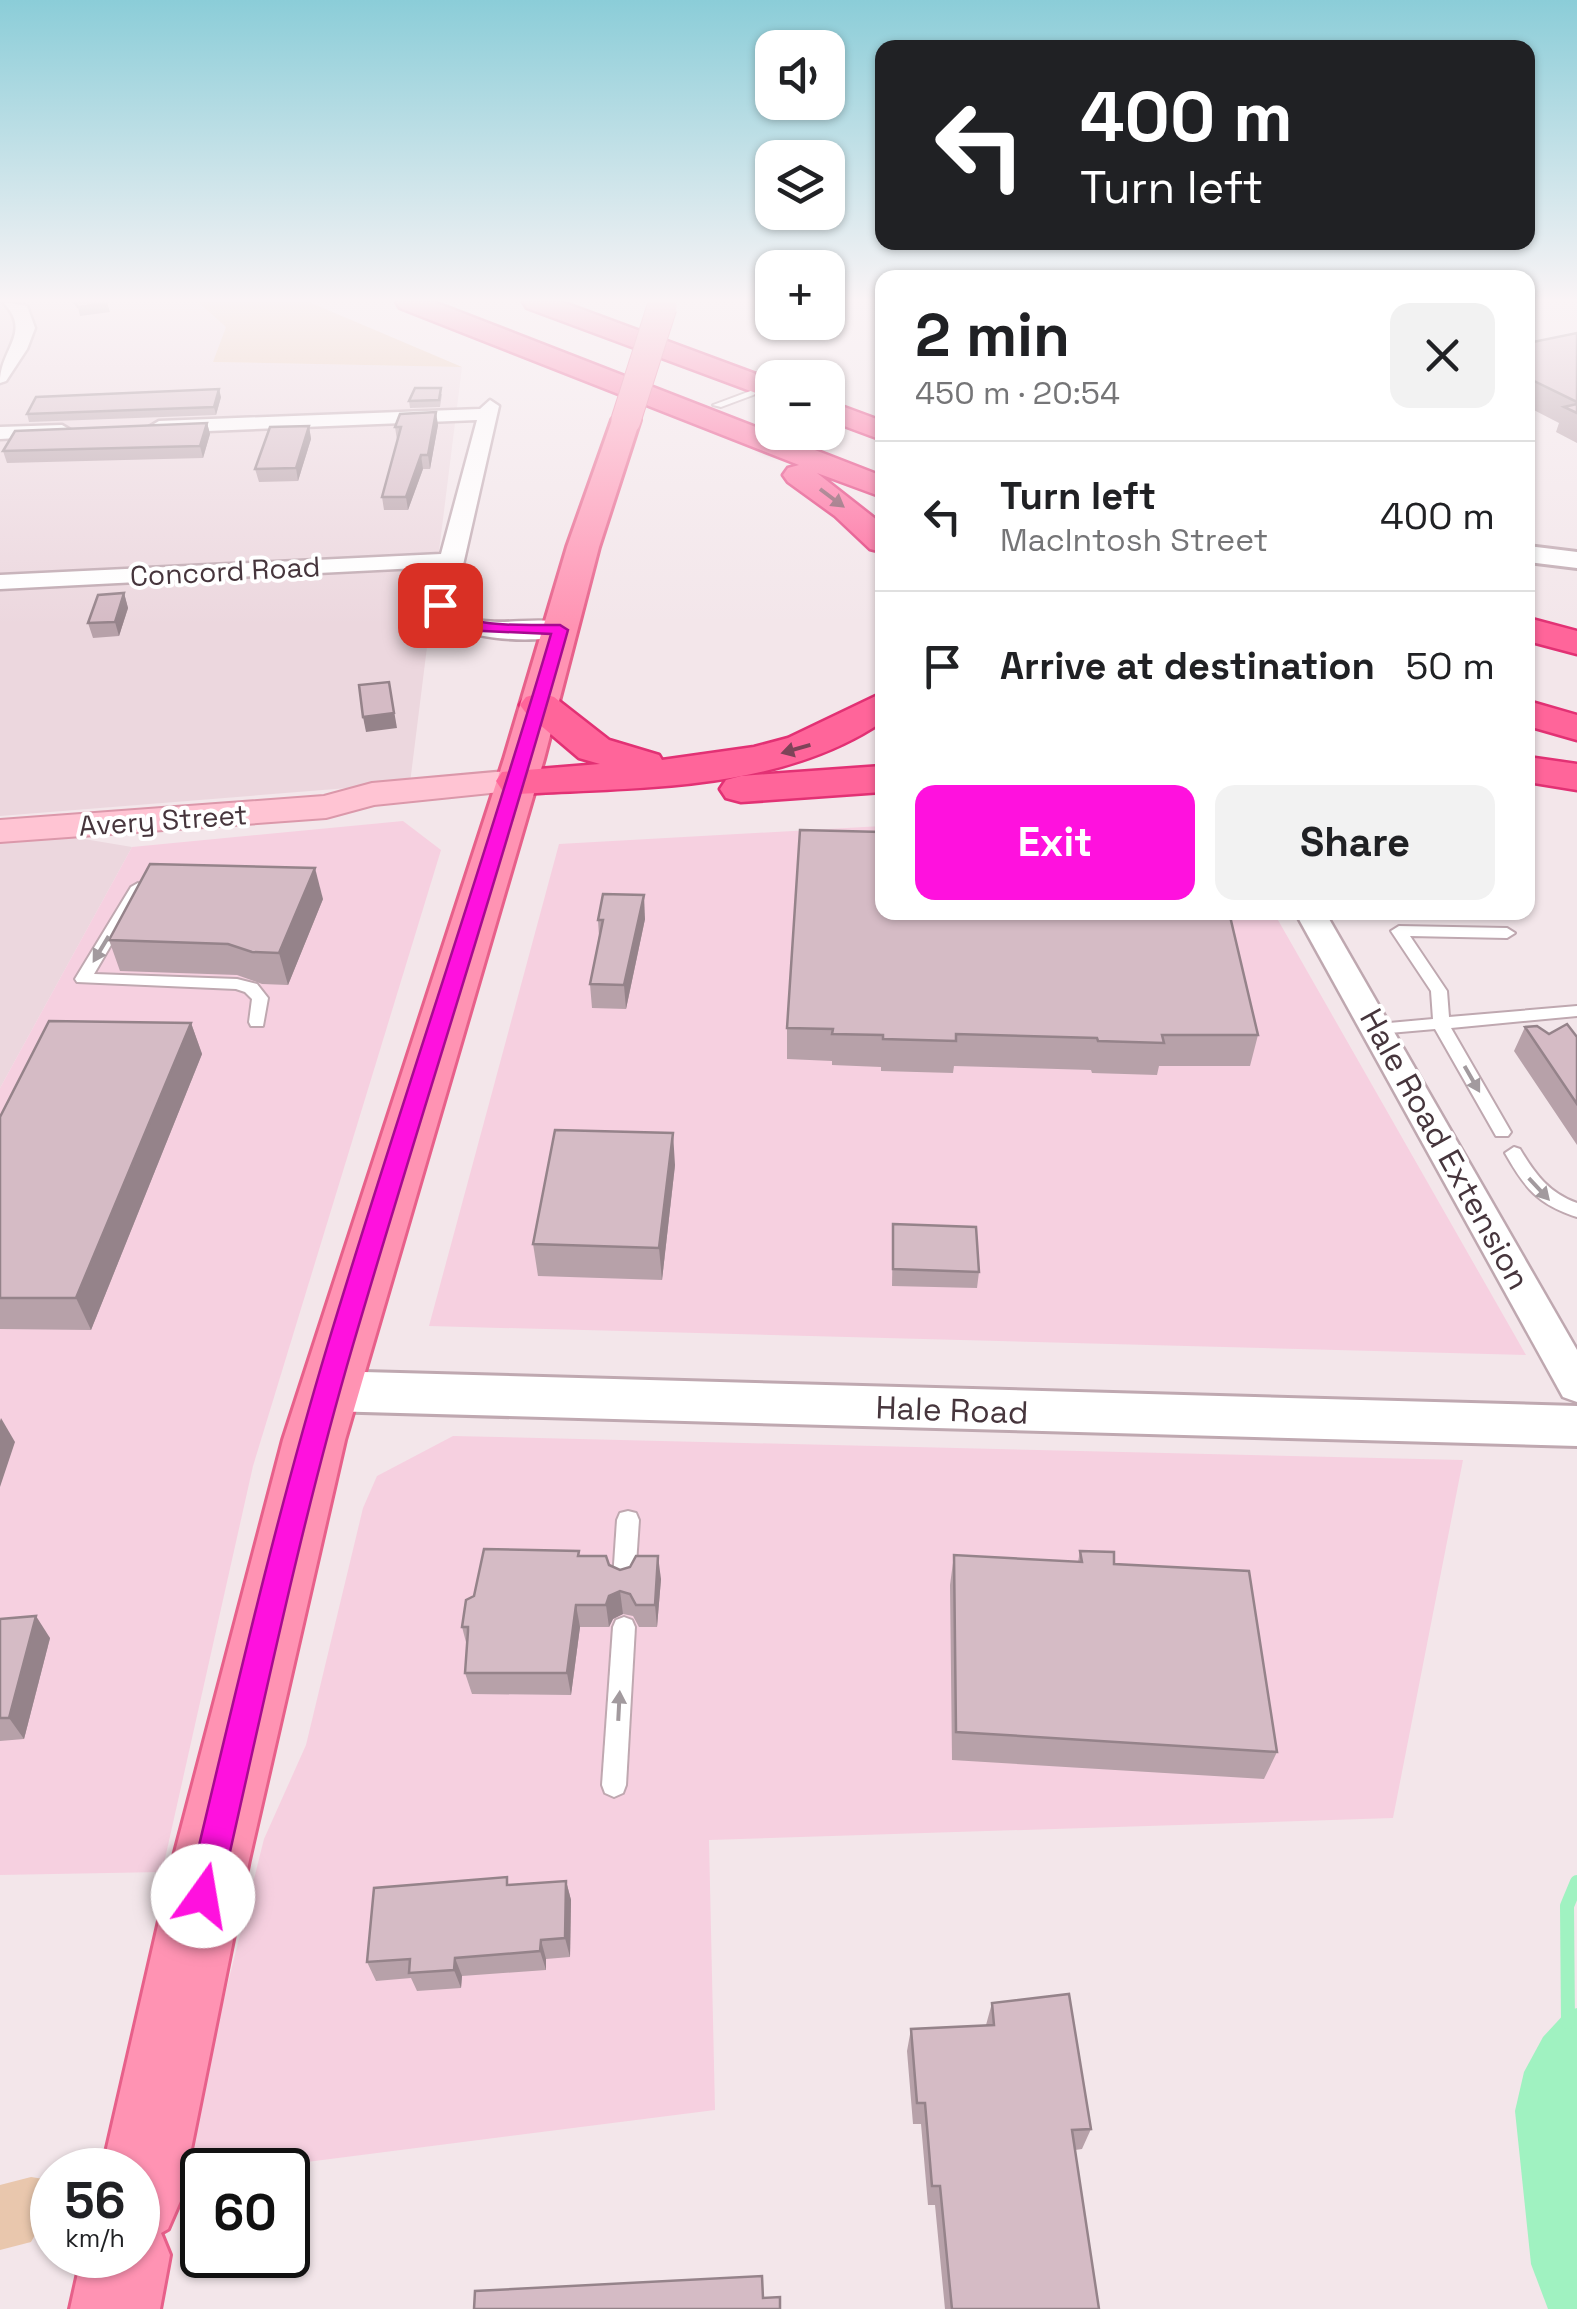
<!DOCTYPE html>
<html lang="en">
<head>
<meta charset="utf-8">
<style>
	:root { --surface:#fff; --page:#f2f2f2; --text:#202124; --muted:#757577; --line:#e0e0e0; --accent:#ff11de }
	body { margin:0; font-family:"Space Grotesk",sans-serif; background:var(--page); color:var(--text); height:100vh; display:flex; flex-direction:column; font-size:38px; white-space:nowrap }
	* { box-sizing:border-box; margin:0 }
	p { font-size:32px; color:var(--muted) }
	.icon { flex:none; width:55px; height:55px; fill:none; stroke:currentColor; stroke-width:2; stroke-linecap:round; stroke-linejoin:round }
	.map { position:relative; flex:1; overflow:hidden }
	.sheet { position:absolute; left:875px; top:270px; width:660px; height:650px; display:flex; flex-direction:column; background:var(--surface); border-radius:20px; box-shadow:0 2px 8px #0004 }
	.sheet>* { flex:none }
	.guide { position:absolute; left:875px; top:40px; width:660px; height:210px; border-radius:20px; box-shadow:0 2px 8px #0004; background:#202124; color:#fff; overflow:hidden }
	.buttons { position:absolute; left:755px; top:30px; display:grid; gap:20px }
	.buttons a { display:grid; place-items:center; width:90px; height:90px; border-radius:20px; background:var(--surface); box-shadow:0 2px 8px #0004; font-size:50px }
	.speed { position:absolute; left:30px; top:2148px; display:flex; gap:20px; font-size:50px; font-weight:700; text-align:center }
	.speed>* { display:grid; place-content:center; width:130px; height:130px; border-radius:50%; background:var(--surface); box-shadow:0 2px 8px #0004; line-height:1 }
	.speed small { font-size:25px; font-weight:400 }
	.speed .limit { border:5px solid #111; border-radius:15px; background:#fff; color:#111 }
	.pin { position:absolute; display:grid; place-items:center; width:85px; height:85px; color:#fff; margin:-42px; border-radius:20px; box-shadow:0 5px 15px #0006 }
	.me { position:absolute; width:110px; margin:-55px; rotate:13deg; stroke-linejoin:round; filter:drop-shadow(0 0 8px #0008) }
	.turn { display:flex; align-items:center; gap:35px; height:210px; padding:0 40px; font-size:45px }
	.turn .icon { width:130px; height:130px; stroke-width:2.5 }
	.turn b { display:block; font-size:70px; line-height:85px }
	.round { display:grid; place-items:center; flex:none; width:105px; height:105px; border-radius:20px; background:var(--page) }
	.overview { display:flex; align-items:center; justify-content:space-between; height:170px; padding:0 40px }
	h1 { font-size:60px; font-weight:600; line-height:75px }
	.cta { display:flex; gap:20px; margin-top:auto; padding:20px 40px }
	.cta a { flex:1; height:115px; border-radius:20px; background:var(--accent); color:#fff; font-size:40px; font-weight:600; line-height:115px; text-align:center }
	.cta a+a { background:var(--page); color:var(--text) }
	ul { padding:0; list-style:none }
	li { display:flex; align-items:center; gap:30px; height:150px; padding:0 40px; border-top:2px solid var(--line) }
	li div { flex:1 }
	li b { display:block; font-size:38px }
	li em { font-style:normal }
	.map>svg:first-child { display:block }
</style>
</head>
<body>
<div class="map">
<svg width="1577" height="2309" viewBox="0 0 1577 2309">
	<rect width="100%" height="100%" fill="#f3e6ea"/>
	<g fill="#ecd7de">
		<path d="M0,302H198L226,327L214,362L462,367L410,783L0,816Z"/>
		<path d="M60,835L132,847L0,1088V839Z"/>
	</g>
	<g fill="#f6d0e0">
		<path d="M403,821L441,850L253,1466L162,1872L0,1875V1088L132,847Z"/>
		<path d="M882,826V912L1274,913L1526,1355L429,1326L559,844Z"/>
		<path d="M453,1436L1463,1460L1393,1818L709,1840L715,2110L244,2170H202V2175L179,2178L264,1839L306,1745L363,1508L377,1476Z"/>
	</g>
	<g fill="#e9c7ad">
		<path d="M198,302H309L462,367L213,362L226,327Z"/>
		<path d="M31,2177L50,2180C54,2205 44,2221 31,2242L0,2250V2185Z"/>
	</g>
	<path fill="#a0f2c1" d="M1577,2008V2309H1548L1531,2264L1515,2111L1524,2072L1543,2037L1567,2011Z"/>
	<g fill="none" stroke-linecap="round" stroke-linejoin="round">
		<path stroke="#a0f2c1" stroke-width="14" d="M1568,2022L1567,1906L1577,1882"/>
		<defs>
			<g id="service">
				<path d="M764,386L772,388L721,407L713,405Z"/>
				<path d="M138,883L145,887L94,974L237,979L257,984L268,998L263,1026H251L249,1022L252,999L245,992L236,989L77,982L75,979L131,887Z"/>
				<path d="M1399,926L1507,928L1515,933L1507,938L1410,936L1447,991L1449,1017L1577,1006V1016L1451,1028L1511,1132L1508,1136H1496L1435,1029L1378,1034L1370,1029L1378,1024L1433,1019L1431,991L1391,931Z"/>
				<path d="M1514,1147L1520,1149C1535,1174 1549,1193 1577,1203V1217C1537,1204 1525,1188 1505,1153Z"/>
				<path d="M628,1511L636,1513L639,1520L635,1579L632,1586L624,1589L616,1586L613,1579L617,1520L620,1513Z"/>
				<path d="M624,1617L632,1620L635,1627L626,1785L623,1793L614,1797L605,1793L602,1785L613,1627L616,1620Z"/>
			</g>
			<g id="minor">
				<path d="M3,302L27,306L35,328L27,349L6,381L0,383C0,348 33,333 3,302Z"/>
				<path d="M490,400L499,406L453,609C485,637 549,607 572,630L568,635C532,644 453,641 429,610L437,567L0,589V575L441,554L477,420L159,433L149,427L159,421L480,409Z"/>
				<path d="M62,425L72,431L69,435L0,439V427Z"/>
				<path d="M1295,912H1325L1577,1350V1402L1563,1397Z"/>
			</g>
			<g id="tertiary">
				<path d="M1528,546L1577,552V568L1528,562Z"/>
				<path d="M327,1371L1577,1406V1446L327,1411L310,1405L303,1391L310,1377Z"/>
			</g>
			<path id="secondary" d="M517,770L530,773L535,781L530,789L374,805L326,818L0,842V820L324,796L372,783Z"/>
			<path id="primary" d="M626,411L636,414L640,420L599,547L544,759L345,1440L249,1860L181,2199L168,2229L161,2233L170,2255L160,2309H70L82,2255H138V2170H102L173,1860L283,1440L504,759L567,547L612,420L616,414Z"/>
			<g id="motorway">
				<path d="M396,302H434L882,476V497L817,473L882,524V552L870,549L835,516L788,482L783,475L788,468L799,465L400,308Z"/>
				<path d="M523,302H562L772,380V399L527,308Z"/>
				<path d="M828,401L882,421V440L828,420Z"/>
				<path d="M1528,618L1577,631V654L1528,641Z"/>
				<path d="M540,693L554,697L609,740L659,755L662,760L754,747L788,738L882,693V722C778,792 638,787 517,794L502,790L496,781L502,772L600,764L579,758L526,713L520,705L526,697Z"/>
				<path d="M1528,701L1577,715V740L1528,726Z"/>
				<path d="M1528,757L1577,764V790L1528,782Z"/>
				<path d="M882,766V792L741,802L726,798L720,789L726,780L741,776Z"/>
			</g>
		</defs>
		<use href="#service" stroke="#bfa8b0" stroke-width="4"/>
		<use href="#minor" stroke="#bfa8b0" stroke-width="5"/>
		<use href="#tertiary" stroke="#bfa8b0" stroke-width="6"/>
		<use href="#secondary" stroke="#db98aa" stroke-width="4"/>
		<use href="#primary" stroke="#e7608a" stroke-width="6"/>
		<use href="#motorway" stroke="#e23174" stroke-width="5"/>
		<use href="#service" fill="#fff" fill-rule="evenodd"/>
		<use href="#minor" fill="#fff" fill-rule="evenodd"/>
		<use href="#tertiary" fill="#fff" fill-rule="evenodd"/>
		<use href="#secondary" fill="#ffc4d3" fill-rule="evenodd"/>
		<use href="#primary" fill="#ff93b3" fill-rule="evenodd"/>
		<use href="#motorway" fill="#ff659a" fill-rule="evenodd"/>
		<defs>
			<path id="primary-bridge" d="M626,420L662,307"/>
		</defs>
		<use href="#primary-bridge" stroke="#e7608a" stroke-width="31" stroke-linecap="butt"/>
		<use href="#primary-bridge" stroke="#ff93b3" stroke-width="29"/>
	</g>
	<g fill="#b7a1a9">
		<path d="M1577,333V443L1556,432L1559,423L1528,407V343Z"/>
		<path d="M442,394L440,407L410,408L409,401Z"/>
		<path d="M221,397L216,415L29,422L27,414Z"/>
		<path d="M207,423L210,434L203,458L7,463L3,451Z"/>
		<path d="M438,425L430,469H423L408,510H384L382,497L397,440L395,427Z"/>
		<path d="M309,426L311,439L298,481L259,482L255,469Z"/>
		<path d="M124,593L128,608L119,636L93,638L88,623Z"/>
		<path d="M323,899L288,985L262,984L237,975L120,971L109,940Z"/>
		<path d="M645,919L626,1009L592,1008L590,984L599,936L598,920Z"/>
		<path d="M191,1023L202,1054L91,1330L0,1329V1117Z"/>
		<path d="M1525,1027L1549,1034L1577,1037V1145L1514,1051Z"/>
		<path d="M787,1028L1258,1035L1250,1066H1159L1157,1075L1092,1073L1091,1070L954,1066L953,1073L881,1071V1067L832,1065V1061L787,1059Z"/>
		<path d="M675,1165L662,1280L538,1276L533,1244Z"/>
		<path d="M893,1224L979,1272L977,1288L892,1286Z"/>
		<path d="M1080,1551L1114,1564L1277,1752L1264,1779L952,1760L950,1585L954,1555L1078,1562Z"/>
		<path d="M580,1556L609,1565L620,1570L661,1579L657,1627H639L633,1616L623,1614L613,1619L609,1627H580L571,1695L472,1694L465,1673L467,1646L462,1627Z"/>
		<path d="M0,1619L50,1638L24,1739L0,1741Z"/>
		<path d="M566,1881L571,1900L570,1957L546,1959V1970L462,1976L461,1988L417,1991L411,1978L376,1981L367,1962L509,1885Z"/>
		<path d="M992,2003L1091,2129L1082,2149L1075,2150L1099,2309H945L935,2205H928L921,2124H913L907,2051L911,2029L986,2025Z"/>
	</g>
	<g fill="#95838a">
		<path d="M107,303L110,312L80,316L78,307Z"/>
		<path d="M219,389L221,397L216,415L214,407Z"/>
		<path d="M436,412L438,425L430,469L428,455Z"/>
		<path d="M207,423L210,434L203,458L200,446Z"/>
		<path d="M309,426L311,439L298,481L296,468Z"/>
		<path d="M421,455L423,469L408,510L406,497Z"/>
		<path d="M124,593L128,608L119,636L115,622Z"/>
		<path d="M389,682L397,728L366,732L363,717Z"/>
		<path d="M315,868L323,899L288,985L279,953Z"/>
		<path d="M644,895L645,919L626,1009L624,985Z"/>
		<path d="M191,1023L202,1054L91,1330L76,1298Z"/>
		<path d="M673,1133L675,1165L662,1280L659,1248Z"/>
		<path d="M1,1418L15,1442L0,1487V1421Z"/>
		<path d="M658,1556L661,1579L657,1627L655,1605Z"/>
		<path d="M620,1591L623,1614L613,1619L609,1627L606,1605L609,1596Z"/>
		<path d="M576,1605L580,1627L571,1695L567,1673Z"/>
		<path d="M36,1616L50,1638L24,1739L9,1718Z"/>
		<path d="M566,1881L571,1900L570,1957L565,1938Z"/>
		<path d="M541,1940L546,1959V1970L540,1951Z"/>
		<path d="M455,1958L462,1976L461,1988L454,1970Z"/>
	</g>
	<g fill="#d5bbc5" stroke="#95838a" stroke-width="2.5">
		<path d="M74,302H107V303L78,307Z"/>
		<path d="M1577,333V402L1528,378V343Z"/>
		<path d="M415,388H441L439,400L409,401Z"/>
		<path d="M219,389L214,407L27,414L36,397Z"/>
		<path d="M1577,404V413L1564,407Z"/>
		<path d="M436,412L428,455H421L406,497H382L401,427H395L400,414Z"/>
		<path d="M207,423L200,446L3,451L15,431Z"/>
		<path d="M309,426L296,468L255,469L270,427Z"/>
		<path d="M124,593L115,622L88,623L98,595Z"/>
		<path d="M389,682L394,713L363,717L359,685Z"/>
		<path d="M800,830L882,832V912H1229L1258,1035H1162L1164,1043L1098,1041L1097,1038L956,1034V1041L883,1039V1035L832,1034L833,1029L787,1028Z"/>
		<path d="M150,864L315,868L279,953L252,952L228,944L109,940Z"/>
		<path d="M603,894L644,895L624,985L590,984L603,920H598Z"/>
		<path d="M49,1021L191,1023L76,1298H0V1117Z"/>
		<path d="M1567,1024L1577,1037V1104L1525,1027L1537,1026L1549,1034Z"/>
		<path d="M555,1130L673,1133L659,1248L533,1244Z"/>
		<path d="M893,1224L976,1227L979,1272L893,1269Z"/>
		<path d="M484,1549L579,1551L578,1556H606L609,1565L620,1570L630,1567L636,1556H658L655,1605H636L630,1594L620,1591L609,1596L606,1605H576L567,1673H465L468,1631V1627H462L466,1600L474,1596Z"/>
		<path d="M1080,1551L1114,1552V1564L1249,1571L1277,1752L956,1732L954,1555L1082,1562Z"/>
		<path d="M36,1616L9,1718H0V1619Z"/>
		<path d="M507,1877V1885L566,1881L565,1938L541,1940L540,1951L455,1958L454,1970L409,1973L410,1959L367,1962L374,1888Z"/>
		<path d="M1069,1994L1091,2129L1072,2130L1099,2309H952L940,2186H932L925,2103H917L911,2029L994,2025L992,2003Z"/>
		<path d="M762,2276L763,2298L780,2297V2309H474L475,2291Z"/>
	</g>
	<defs><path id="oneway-solid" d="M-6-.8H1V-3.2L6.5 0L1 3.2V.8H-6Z" transform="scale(2.5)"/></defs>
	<g fill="#7e4358">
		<use href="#oneway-solid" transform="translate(832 498) rotate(37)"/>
		<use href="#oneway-solid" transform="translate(796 749) rotate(164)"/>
	</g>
	<g fill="#a29a9e">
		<use href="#oneway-solid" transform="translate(101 949) rotate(121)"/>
		<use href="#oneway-solid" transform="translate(1472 1079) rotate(60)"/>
		<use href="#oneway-solid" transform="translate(1539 1189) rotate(47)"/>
		<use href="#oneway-solid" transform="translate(619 1706) rotate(-87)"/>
	</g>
	<linearGradient id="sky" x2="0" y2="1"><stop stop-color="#8bcdd8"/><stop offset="0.48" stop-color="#faf4f6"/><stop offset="1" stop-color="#faf4f6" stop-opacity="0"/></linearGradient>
	<rect width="1577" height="626" fill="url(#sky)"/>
	<path fill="#ff11de" stroke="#a60b90" stroke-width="2.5" d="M440,601L446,602C460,631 529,624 560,625L568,630C501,870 423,1106 353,1345C300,1526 262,1712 220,1896L215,1907L203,1912L192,1907L187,1896C231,1712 273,1527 327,1347C399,1108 481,873 551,634L462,630L436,616L433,605Z"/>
	<g text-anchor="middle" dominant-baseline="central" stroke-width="8" stroke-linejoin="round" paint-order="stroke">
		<g font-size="28" fill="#46353c" stroke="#fff">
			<text transform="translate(225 571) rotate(-3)">Concord Road</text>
			<text transform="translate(163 820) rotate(-4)">Avery Street</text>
		</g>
		<g font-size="32" fill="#46353c" stroke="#fff">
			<text transform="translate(1445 1149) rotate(61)">Hale Road Extension</text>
			<text transform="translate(952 1410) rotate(2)">Hale Road</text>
		</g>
	</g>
</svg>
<div class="buttons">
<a><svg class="icon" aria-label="sound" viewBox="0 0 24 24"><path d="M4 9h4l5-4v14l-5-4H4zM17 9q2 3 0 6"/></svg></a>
<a><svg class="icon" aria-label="layers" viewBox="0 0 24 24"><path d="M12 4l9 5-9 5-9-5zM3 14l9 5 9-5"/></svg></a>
<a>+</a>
<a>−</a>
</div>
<div class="speed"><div>56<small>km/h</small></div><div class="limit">60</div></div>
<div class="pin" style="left:440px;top:605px;background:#d93025"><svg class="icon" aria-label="arrive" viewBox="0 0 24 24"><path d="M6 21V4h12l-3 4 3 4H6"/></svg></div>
<svg class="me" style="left:203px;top:1896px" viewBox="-20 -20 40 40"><circle r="19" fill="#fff"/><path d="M0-13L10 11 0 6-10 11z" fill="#ff11de"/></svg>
<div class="guide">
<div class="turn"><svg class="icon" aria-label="left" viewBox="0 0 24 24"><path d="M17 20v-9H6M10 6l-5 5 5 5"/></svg><div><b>400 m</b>Turn left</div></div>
</div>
<section class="sheet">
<div class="overview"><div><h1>2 min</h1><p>450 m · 20:54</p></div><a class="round"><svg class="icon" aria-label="close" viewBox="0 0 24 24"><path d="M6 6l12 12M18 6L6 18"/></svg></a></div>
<ul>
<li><svg class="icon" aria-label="left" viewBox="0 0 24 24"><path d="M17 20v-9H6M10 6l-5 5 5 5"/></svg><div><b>Turn left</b><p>MacIntosh Street</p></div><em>400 m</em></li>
<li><svg class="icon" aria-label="arrive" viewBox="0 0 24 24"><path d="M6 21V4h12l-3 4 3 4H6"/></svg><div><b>Arrive at destination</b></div><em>50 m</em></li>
</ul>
<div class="cta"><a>Exit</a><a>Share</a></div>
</section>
</div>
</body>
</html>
